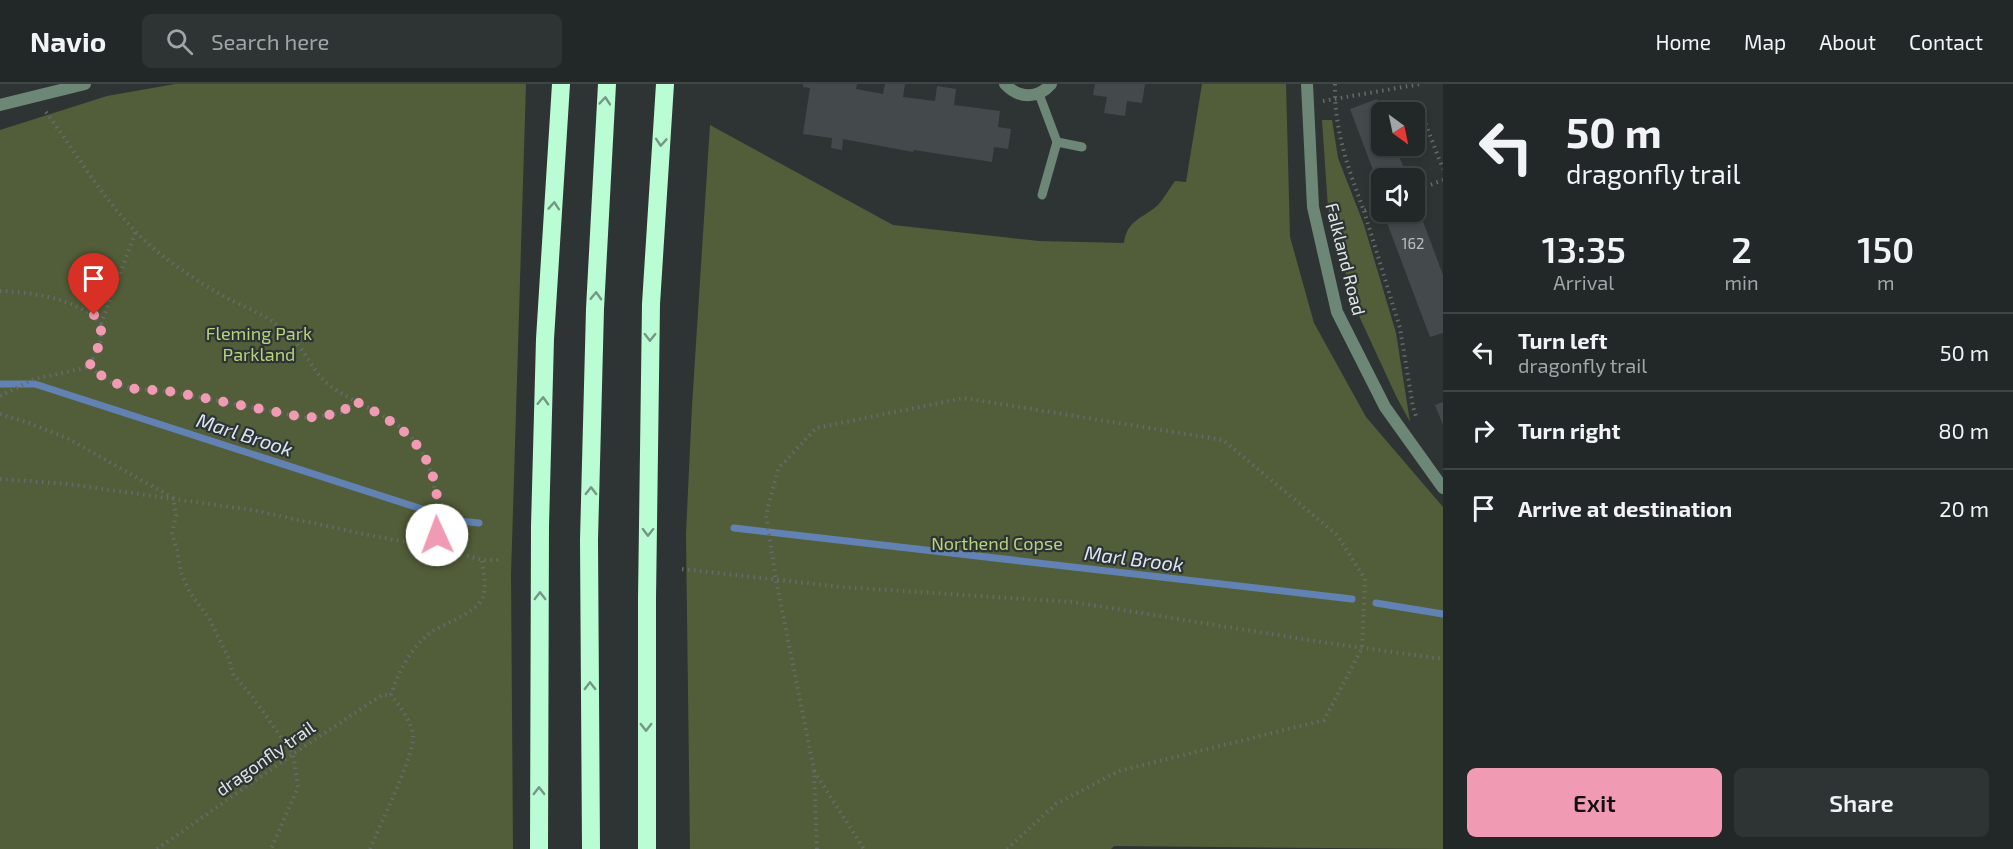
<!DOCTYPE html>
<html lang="en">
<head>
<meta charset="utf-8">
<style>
	:root { --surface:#222727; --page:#2e3333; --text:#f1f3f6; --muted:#a2a5a7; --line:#3f4444; --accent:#f19ab3 }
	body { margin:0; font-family:"Exo 2",sans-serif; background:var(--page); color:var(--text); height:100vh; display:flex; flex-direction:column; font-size:22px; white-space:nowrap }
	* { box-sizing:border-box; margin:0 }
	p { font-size:20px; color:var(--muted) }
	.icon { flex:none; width:33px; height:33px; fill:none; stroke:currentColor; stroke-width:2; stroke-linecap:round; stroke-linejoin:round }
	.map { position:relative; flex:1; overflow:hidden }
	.side { display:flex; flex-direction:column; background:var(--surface); width:570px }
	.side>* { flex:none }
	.guide { background:#222727; color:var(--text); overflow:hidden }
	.needle { width:39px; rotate:147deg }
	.tools { position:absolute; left:1371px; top:18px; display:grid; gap:12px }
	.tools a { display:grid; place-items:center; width:54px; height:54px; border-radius:9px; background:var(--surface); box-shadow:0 3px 9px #0003,0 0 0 2px var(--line); font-size:30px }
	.pin { position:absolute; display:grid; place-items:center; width:51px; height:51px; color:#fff; margin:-62px -26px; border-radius:50% 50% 50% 0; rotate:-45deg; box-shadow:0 0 6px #0007 }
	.pin .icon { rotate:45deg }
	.me { position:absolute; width:66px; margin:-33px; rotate:358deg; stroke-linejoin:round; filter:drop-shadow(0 0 4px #0008) }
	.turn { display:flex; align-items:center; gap:21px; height:126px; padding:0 24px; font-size:27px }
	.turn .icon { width:78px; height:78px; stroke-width:2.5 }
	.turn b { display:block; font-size:42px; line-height:51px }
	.eta { display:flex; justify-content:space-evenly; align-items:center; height:102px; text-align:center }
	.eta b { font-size:36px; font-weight:600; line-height:42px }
	.action { display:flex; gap:12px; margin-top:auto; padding:12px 24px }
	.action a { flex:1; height:69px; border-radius:9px; background:var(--accent); color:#111; font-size:24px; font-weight:600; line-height:69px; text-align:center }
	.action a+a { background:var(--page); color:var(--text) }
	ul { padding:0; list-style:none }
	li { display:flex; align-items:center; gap:18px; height:78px; padding:0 24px; border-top:2px solid var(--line) }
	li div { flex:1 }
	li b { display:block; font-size:22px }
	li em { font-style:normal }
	header { display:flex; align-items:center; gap:36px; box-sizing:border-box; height:84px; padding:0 30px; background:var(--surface); border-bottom:2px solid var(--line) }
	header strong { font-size:28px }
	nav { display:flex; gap:33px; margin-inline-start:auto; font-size:21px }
	.search { width:420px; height:54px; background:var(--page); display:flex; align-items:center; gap:15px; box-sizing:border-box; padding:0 21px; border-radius:9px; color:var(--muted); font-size:22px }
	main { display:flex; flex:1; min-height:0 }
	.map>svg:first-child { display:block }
</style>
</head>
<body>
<header>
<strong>Navio</strong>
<div class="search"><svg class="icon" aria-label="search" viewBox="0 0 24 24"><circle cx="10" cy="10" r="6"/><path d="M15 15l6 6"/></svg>Search here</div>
<nav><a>Home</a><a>Map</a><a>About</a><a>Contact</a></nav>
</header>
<main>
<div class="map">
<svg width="1443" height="765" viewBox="0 0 1443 765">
	<rect width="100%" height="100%" fill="#2e3434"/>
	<g fill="#525e39">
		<path d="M175,0H526L511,491L513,765H0V46L107,12Z"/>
		<path d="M1202,0H1286L1290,153L1314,239L1366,333L1443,423V765L1114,762L1111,765H690L686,450L692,322L710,41L893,141L1039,157L1124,159C1127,136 1142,135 1158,121C1164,114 1169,105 1175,97L1186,98Z"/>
		<path d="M1322,36H1332L1338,74L1364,141L1396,249L1410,338L1396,312L1354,221L1328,124Z"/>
	</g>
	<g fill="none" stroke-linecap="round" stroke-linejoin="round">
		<g stroke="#6282b4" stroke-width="7">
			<path d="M0,300H35L459,437L479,439"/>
			<path d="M734,444L1352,515"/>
			<path d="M1376,519L1443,530"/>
		</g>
	</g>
	<g fill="#444a4c">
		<path d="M803,0H857L856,5L883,10L885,0H905L903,13L935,17L937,2L956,5L954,21L1000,27L998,43L1011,45L1008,65L994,63L992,78L914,66L913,68L843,55L842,66L831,64L832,54L803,50L810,4L803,3Z"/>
		<path d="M1095,0H1145L1142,19L1127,17L1125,32L1104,29L1107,13L1093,11Z"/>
		<path d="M1377,15L1382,28V62H1395L1408,94H1382L1381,107L1350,25Z"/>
		<path d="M1415,116L1443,191V249L1430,253L1383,128H1414Z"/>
		<path d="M1443,318V341L1435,321Z"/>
	</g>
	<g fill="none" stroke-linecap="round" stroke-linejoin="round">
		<g stroke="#656b6b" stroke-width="4" stroke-dasharray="1.5 4.5" stroke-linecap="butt">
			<path d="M1335,0C1334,46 1348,84 1364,127L1382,120"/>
			<path d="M1323,17L1420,0"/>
			<path d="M1419,23L1443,85"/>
			<path d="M46,28C81,76 112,131 159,169C177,183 197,197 216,208C234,219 254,225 272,237C283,246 296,257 304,269C312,281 318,292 329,301C358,323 397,331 418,362C441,396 434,426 439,463"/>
			<path d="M1414,107L1443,96"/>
			<path d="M1364,127L1400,244L1413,323L1417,335"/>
			<path d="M0,207C31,208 80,215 101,240V257L89,283"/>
			<path d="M101,240L136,147"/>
			<path d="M0,312L34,295L89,283L111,298L135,305L168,307L307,334L342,329L353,317"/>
			<path d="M0,330L29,339L67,354L173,414L176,431L172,450L177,466L181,489L189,507L210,536L229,575L233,590L251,611L293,670L298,703L271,765"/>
			<path d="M0,395L68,400L252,426L383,454L439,463L482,476H498"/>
			<path d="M682,485L841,503L1073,518L1321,558L1443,575"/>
			<path d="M391,611C398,588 411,564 430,549C445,538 475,531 483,513C487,502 483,487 482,476"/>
			<path d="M814,687L864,765"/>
			<path d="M157,765L293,670L382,611H391"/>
			<path d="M370,765C379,742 415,671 413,651C412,639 399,620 391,611"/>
			<path d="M817,765L814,686L776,496L766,431L778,385L816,344L964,314L1223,356L1337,451L1365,495L1362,564L1324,636L1119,687L1056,720L1007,765"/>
		</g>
		<g stroke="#6d8777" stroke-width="9">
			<path d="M1039,10L1057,58L1042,111"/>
			<path d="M1057,58L1082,63"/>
		</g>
		<g stroke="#6d8777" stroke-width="12">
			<path d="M1005,0C1019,15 1038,15 1051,0"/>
			<path d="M1307,0L1313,123L1337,228L1385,323L1443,404"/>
			<path d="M0,21L85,0"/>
		</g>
		<g stroke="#bafcd4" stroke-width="18">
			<path d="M539,765L540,442L545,255L561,0"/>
			<path d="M591,765L589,456L595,225L607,0"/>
			<path d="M647,765V515L651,220L665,0"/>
		</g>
	</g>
	<defs><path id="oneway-chevron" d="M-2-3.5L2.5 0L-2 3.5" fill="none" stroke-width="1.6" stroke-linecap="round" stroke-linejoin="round" transform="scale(1.5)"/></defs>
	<g stroke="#749884">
		<use href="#oneway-chevron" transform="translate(605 17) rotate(-85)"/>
		<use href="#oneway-chevron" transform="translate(661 58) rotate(94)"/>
		<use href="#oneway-chevron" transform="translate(554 122) rotate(-86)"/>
		<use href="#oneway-chevron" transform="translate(596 212) rotate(-88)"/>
		<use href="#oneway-chevron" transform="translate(650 253) rotate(91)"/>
		<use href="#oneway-chevron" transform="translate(543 317) rotate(-88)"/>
		<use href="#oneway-chevron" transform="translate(591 407) rotate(-89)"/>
		<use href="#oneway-chevron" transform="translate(648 448) rotate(91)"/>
		<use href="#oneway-chevron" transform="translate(540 512) rotate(-90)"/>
		<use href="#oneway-chevron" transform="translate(590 602) rotate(-90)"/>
		<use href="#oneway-chevron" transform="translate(646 643) rotate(90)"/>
		<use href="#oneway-chevron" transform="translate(539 707) rotate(-90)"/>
	</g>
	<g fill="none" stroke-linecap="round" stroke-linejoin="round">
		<path stroke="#f19ab3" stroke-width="10" stroke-dasharray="0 18" d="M94,231L101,240V257L89,283L111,298L135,305L168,307L307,334L342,329L353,316C392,336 424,354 435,400C439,416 435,434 437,451"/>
	</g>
	<g text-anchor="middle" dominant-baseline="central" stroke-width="4.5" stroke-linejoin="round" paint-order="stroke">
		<g font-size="15" fill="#babebf">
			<text x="1413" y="159">162</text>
		</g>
		<g font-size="18" fill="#e1e5e5" stroke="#2e3434">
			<text transform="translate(1346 175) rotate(76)">Falkland Road</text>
			<text transform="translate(265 674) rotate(-35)">dragonfly trail</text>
		</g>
		<g font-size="18" fill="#b7d37d" stroke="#2e3434">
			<text x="259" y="249">Fleming Park<tspan x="259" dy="21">Parkland</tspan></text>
			<text x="997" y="459">Northend Copse</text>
		</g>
		<g font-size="20" font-style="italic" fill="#dbe5f4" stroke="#2e3434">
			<text transform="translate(245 350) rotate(18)">Marl Brook</text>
			<text transform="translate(1134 474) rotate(7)">Marl Brook</text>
		</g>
	</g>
</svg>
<div class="tools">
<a><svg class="needle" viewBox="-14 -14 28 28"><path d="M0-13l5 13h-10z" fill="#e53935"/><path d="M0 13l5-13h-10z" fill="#a2a5a7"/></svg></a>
<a><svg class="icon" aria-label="sound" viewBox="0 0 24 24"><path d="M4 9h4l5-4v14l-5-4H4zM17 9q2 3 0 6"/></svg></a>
</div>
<div class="pin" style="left:94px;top:231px;background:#d93025"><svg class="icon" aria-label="arrive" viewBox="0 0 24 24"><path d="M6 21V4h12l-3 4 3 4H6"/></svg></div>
<svg class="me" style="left:437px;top:451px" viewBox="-20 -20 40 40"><circle r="19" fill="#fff"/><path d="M0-13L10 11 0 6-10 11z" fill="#f19ab3"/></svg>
</div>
<section class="side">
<div class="guide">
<div class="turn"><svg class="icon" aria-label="left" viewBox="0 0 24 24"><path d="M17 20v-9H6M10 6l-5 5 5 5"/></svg><div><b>50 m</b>dragonfly trail</div></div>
</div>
<div class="eta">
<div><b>13:35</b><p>Arrival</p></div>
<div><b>2</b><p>min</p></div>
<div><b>150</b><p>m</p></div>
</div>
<ul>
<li><svg class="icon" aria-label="left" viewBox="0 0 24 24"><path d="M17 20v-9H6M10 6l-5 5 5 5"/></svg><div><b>Turn left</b><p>dragonfly trail</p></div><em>50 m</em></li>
<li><svg class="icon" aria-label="right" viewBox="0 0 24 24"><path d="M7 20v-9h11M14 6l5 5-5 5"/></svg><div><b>Turn right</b></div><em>80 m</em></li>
<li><svg class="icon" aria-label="arrive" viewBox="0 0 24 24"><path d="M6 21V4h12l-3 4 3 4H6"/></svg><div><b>Arrive at destination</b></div><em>20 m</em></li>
</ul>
<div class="action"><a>Exit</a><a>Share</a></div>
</section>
</main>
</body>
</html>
